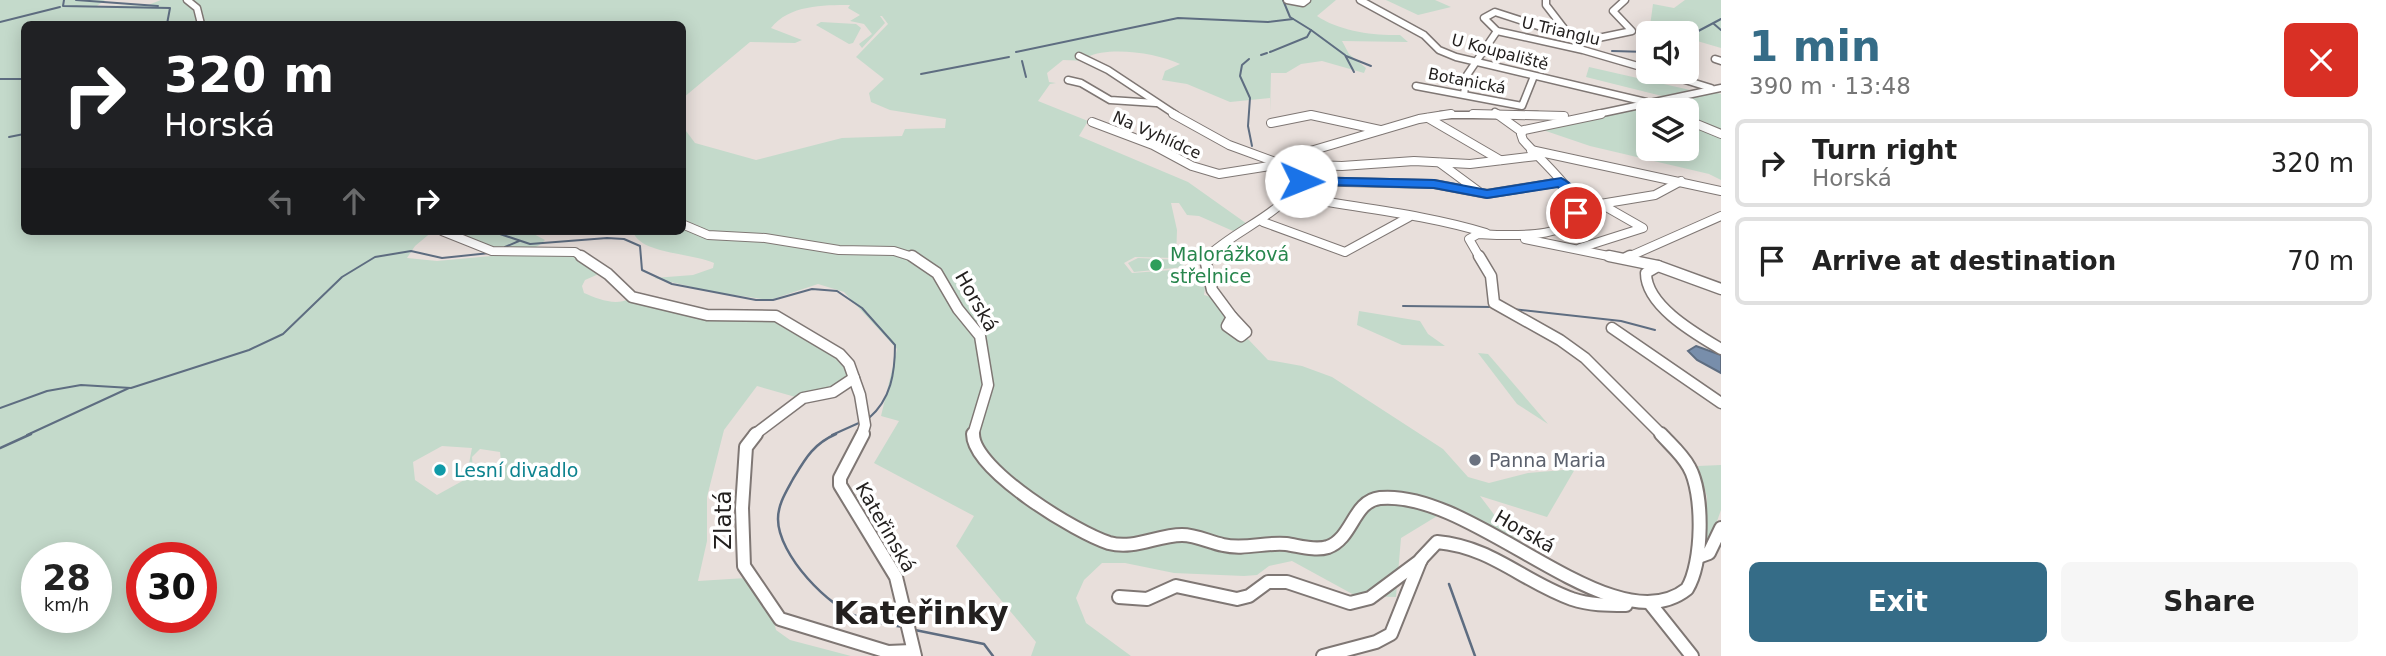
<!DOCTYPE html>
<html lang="en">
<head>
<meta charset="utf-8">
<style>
	:root { --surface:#fff; --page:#f6f6f6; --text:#222; --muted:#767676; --line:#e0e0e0; --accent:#356c87 }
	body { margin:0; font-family:"DejaVu Sans",sans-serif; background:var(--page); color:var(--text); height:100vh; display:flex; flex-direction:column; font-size:26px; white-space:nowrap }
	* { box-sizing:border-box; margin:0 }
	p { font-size:23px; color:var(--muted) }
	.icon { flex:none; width:38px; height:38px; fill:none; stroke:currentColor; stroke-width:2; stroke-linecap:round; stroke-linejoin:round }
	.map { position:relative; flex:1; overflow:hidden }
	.side { display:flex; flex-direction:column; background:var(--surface); width:665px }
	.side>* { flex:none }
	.hud { position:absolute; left:21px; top:21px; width:665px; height:214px; border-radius:10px; box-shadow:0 4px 18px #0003; background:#202124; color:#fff; overflow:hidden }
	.buttons { position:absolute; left:1636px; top:21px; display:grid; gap:14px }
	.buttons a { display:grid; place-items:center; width:63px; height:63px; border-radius:10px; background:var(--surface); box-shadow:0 4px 18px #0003; font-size:35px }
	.speed { position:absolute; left:21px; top:542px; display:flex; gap:14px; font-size:35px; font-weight:700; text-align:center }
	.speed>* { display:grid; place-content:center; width:91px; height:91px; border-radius:50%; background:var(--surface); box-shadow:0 4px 18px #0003; line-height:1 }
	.speed small { font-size:18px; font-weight:400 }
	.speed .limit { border:10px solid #d22; background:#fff; color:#111 }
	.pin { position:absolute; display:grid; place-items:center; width:60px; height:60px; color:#fff; margin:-30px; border:4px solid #fff; border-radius:50%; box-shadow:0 2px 7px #0007 }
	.me { position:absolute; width:77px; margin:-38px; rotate:91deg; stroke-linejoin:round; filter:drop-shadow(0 0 5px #0008) }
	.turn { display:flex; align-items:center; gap:24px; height:147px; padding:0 28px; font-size:32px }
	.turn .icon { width:91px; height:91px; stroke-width:2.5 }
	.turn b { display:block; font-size:49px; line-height:60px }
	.lanes { display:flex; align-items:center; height:66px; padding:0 28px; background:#0003; justify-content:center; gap:35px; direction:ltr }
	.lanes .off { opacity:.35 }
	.round { display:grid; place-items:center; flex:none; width:74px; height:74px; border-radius:10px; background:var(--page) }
	.headline { display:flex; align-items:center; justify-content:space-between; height:119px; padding:0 28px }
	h1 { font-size:42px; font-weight:700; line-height:52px; color:var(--accent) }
	.button { display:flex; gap:14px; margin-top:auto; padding:14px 28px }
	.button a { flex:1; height:80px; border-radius:10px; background:var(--accent); color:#fff; font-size:28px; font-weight:700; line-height:80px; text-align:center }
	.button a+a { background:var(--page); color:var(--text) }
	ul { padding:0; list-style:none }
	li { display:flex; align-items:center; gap:21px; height:88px; margin:0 14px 10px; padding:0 14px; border:4px solid var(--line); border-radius:10px }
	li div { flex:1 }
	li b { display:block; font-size:26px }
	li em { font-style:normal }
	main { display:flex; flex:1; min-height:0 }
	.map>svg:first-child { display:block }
</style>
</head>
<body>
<main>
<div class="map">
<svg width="1721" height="656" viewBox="0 0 1721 656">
	<rect width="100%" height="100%" fill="#e8dfdb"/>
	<g fill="#c4dacb" fill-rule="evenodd">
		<path d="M0,0H105L97,6L148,5L161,0H183L194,8L199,24H24V231H433L415,246L407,258L437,261L502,255L573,253L601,273L585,280L582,286L584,293C598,299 615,306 629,299L705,318H775L837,355L851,375L842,384L799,398L757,386L724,430L707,497V541L698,581L746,578L773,618L776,630L790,640L851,656H0ZM442,446L472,448L466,479L437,495L415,480L413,462ZM480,449L500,452L502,470L485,473L473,470L472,457ZM37,558H96V618H37ZM142,558H201V618H142Z"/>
		<path d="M191,0H1284L1306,3L1310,0H1336L1317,16C1339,31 1374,36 1400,35L1408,42L1342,41L1349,54L1366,68L1364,73L1322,61L1301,64L1286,73H1271L1270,113V98L1230,102L1187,84L1162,80L1165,71L1180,64C1157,53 1110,46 1087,57L1089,61L1063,60L1047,73L1049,82L1056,83L1050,84L1038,101L1088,121L1079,136L1188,182L1250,226L1233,231L1199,216L1187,215L1179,203H1171L1177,230L1176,258L1135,257L1124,263L1132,273L1186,269L1205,288L1204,295L1211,297L1226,315L1225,327L1234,337L1247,338L1268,360L1302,366L1332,377L1443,449L1468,477L1489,483L1528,473L1575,469L1547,517L1480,496L1508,533L1522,542L1447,510L1401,538L1396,597L1356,596L1292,561L1269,566L1257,575L1244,576L1174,573L1125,563H1102L1084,580L1076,598L1086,623L1131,656H1031L1036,642L956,546L974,516L874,463L899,421L881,416L897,349L844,292L818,284L770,300L713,292L654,278L693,275L713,268L714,263C692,253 644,254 634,234L638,231H682L683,127L695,143L756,160L842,138L902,136L905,129L945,128L946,119L890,110L871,102L869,93L884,79L856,57L888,24L882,16H880L885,23L862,48L859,44L872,34L864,24L850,21L860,15L848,8L850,5C823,5 789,5 771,28L802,40L795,43L750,42L683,98L682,24H205L200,7Z"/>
		<path d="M1386,0H1435L1451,7L1418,15Z"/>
		<path d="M1685,0H1721V48L1687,38V33H1672L1650,26L1653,4L1674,8Z"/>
		<path d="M821,22L856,24L861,28L853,43L849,44L816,25Z"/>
		<path d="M1589,67L1690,90L1662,96L1586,77Z"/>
		<path d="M1714,92L1721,94V180L1709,174L1590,146L1540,129L1652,105L1666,110H1648V149H1687V110H1668L1655,104Z"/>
		<path d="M450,231H528L545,240C524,264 474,241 450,231Z"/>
		<path d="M1138,258L1181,260L1184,267L1134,272L1128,263Z"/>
		<path d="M1359,311L1420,321L1428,334L1445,346L1402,345L1357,325Z"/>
		<path d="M1478,353L1488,354L1548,424L1517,404Z"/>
		<path d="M1721,465V510L1706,552L1707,497L1698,466Z"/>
	</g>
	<path fill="#788eab" stroke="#5e6d81" stroke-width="2" d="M1696,346L1721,355V373L1697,360L1688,351Z"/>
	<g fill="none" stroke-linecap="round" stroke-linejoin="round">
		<g stroke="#5e6d81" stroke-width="2">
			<path d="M64,0L63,6L170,8L167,24"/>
			<path d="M76,0L158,6"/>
			<path d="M0,22L60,7"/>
			<path d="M1714,24L1721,30"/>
			<path d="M1311,30L1345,55L1354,72"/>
			<path d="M1687,37L1721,19"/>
			<path d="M1612,51L1648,52"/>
			<path d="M1016,52L1178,18L1268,22L1293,19"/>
			<path d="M1270,52L1307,37L1311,30L1290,17L1283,0"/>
			<path d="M1261,55L1267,53"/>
			<path d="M1346,56L1371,66"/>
			<path d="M1249,59L1242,65L1240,76L1250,98L1248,126L1252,146"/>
			<path d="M1022,61L1026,77"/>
			<path d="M921,74L1009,57"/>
			<path d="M0,79H24"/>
			<path d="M9,137L24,134"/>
			<path d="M491,231L530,244L607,238L624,239L640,246L642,270L672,284L756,300H773L812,289L837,291L862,308L895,345C895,373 891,399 869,418"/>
			<path d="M505,247L519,241"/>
			<path d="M1403,306L1493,307"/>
			<path d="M1512,309L1621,321L1655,330"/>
			<path d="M0,408L47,391L81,385L131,388L249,350L283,334L342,277L375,257L411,251L442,258L490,253"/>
			<path d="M27,435L129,388"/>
			<path d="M832,435L861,422"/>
		</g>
		<g stroke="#5e6d81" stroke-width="2.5">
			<path d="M836,434C813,444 805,459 793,479C786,492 778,504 778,519C778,555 829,608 861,618C874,623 889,624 903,627"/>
			<path d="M0,448L31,434"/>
			<path d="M1449,584L1475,656"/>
			<path d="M915,630L984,644L993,656"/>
		</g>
		<defs>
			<g id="minor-far3">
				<path d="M187,0L197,8L201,24"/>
				<path d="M1287,0L1303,3L1307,0"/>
				<path d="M1360,0L1424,35L1439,50L1456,57L1646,102L1665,110"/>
				<path d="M1546,0V5L1566,31"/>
				<path d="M1575,38L1495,12L1484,18L1497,31L1583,50L1648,69"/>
				<path d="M1579,42L1632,31L1613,11L1625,0"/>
				<path d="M1483,51L1533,63"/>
				<path d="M1079,56L1108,70L1176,115"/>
				<path d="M1715,59L1721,61"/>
				<path d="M1659,72L1711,88"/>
				<path d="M1068,80L1081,83L1110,100L1156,103"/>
				<path d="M1416,86L1522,106L1534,76"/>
				<path d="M1464,94L1467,75L1497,31"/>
				<path d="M1495,112L1499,115"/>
				<path d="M1441,115H1537"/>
				<path d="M1593,115L1721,88"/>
			</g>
			<g id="minor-far2">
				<path d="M1173,114L1229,145L1278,163"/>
				<path d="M1473,114L1564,116"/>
				<path d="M1497,114L1522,132"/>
				<path d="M1428,118L1500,160"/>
				<path d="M1687,120L1721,134"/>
				<path d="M1092,122L1153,145L1192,166L1219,174L1282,164L1342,166L1414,161L1470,164L1537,156"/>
				<path d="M1271,123L1311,115L1380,130"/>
				<path d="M1531,150L1721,191"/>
				<path d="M1440,163L1478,191"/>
				<path d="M1293,164L1294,158L1307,152L1419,119L1451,114"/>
				<path d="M1301,181L1434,184L1487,194L1561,182"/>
				<path d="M1293,196C1357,208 1424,214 1486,233"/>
				<path d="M1576,208L1655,195L1681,181"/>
				<path d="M1263,222L1345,252L1409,217"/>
				<path d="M682,224L708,235L765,238L839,250L894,251L916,258"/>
				<path d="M442,231L492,251L575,252L584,258"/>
				<path d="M1525,239L1618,258"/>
				<path d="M1580,248L1643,228L1601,204"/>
				<path d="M1206,258C1237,228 1277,218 1301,181L1293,164"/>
				<path d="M1480,258L1469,239L1478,234C1499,235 1594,243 1574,198C1568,184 1534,153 1523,140L1521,134L1524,130L1601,114"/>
				<path d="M1626,258L1721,216"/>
			</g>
			<g id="minor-far1">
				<path d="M581,256L608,274L632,297L707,315L776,316L840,354L849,364L860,395L865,425L862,435"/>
				<path d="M912,256L937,273L958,309L980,336L988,385L973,435"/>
				<path d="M1208,256L1205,259L1212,290L1232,317"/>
				<path d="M1479,256L1491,276L1494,303L1560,340L1585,358L1662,435"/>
				<path d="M1609,256L1658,266L1721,289"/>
				<path d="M1626,258L1630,256"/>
				<path d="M1658,266L1646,273C1646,306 1696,334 1721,349"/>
				<path d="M1232,317L1246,332L1241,336L1227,326Z"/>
				<path d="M1612,328L1721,403"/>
				<path d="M754,435L803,398L833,392L854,378"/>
			</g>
			<g id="minor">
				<path d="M756,434L746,447L742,508L744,566L780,619L888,652L912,651"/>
				<path d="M863,434L840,478V485L896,577L915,656"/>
				<path d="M973,434C973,470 1077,533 1109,543C1134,550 1157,535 1182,535C1196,535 1209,542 1223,545C1244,550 1265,542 1286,544C1300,546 1315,551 1328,547C1353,538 1353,501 1380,498C1475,489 1613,648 1687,589C1703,563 1704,493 1689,467C1682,454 1670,444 1661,434"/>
				<path d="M1698,557L1709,553L1721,528"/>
				<path d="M1119,597L1147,599L1176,586L1237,599L1249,596L1268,582H1287L1350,603L1370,598L1421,560"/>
				<path d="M1649,602L1692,656"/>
				<path d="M1323,656L1376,642L1391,634L1421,559L1437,542C1492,547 1522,581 1572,599C1590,605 1607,605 1626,605"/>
			</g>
		</defs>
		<use href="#minor-far3" stroke="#7f7774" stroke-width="9"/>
		<use href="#minor-far2" stroke="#7f7774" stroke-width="10"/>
		<use href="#minor-far1" stroke="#7f7774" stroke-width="13"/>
		<use href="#minor" stroke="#7f7774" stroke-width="16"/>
		<use href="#minor-far3" stroke="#fff" stroke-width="6"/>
		<use href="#minor-far2" stroke="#fff" stroke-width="8"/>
		<use href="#minor-far1" stroke="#fff" stroke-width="10"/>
		<use href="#minor" stroke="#fff" stroke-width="12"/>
	</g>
	<path fill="#1a73e8" stroke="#114b97" stroke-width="2" d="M1301,177L1434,180L1487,190L1561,178C1575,184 1581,198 1582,213L1571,216L1567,198L1558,187L1487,198L1434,188L1296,184V178Z"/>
	<circle fill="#2e9e5b" stroke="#fff" stroke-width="2.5" cx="1156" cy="265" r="7"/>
	<circle fill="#6b7280" stroke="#fff" stroke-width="2.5" cx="1475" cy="460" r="7"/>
	<circle fill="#0f9aa8" stroke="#fff" stroke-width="2.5" cx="440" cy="470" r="7"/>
	<g text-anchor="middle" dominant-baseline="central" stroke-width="7" stroke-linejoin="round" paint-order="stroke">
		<g font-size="16" fill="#23201f" stroke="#fff">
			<text transform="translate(1561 31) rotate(13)">U Trianglu</text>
			<text transform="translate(1500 52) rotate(15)">U Koupaliště</text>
			<text transform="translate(1467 81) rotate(11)">Botanická</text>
			<text transform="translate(1157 135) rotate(24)">Na Vyhlídce</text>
		</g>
		<g font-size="19" fill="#27864d" stroke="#fff" text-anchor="start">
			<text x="1170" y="254">Malorážková<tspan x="1170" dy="22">střelnice</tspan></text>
		</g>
		<g font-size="19" fill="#23201f" stroke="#fff">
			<text transform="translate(977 301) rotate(60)">Horská</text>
			<text transform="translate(886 527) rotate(60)">Kateřinská</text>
			<text transform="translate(1525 531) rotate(30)">Horská</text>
		</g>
		<g font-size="19" fill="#5b616d" stroke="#fff" text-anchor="start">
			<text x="1489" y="460">Panna Maria</text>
		</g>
		<g font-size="19" fill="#0d838f" stroke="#fff" text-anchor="start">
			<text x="454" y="470">Lesní divadlo</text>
		</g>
		<g font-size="23" fill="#23201f" stroke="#fff">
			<text transform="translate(723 520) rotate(-90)">Zlatá</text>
		</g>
		<g font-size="32" font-weight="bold" fill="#23201f" stroke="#fff">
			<text x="921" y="613">Kateřinky</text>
		</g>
	</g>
</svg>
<div class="buttons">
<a><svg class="icon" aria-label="sound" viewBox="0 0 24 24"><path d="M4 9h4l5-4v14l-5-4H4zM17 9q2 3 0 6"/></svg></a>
<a><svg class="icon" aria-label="layers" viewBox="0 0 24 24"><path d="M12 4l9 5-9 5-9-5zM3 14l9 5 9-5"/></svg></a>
</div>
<div class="speed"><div>28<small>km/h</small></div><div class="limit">30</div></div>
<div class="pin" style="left:1576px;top:213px;background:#d93025"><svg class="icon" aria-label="arrive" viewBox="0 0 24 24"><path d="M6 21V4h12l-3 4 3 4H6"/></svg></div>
<svg class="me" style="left:1301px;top:181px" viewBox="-20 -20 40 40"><circle r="19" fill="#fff"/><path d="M0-13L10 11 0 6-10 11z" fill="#1a73e8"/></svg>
<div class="hud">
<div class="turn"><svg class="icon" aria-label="right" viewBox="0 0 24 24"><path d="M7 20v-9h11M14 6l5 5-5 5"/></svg><div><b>320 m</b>Horská</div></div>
<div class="lanes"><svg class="icon off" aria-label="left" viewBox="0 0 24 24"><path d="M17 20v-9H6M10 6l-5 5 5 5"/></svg><svg class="icon off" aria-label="ahead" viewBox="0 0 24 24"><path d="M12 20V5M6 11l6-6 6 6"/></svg><svg class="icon" aria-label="right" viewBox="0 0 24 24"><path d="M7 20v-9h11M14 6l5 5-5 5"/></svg></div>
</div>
</div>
<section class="side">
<div class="headline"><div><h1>1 min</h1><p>390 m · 13:48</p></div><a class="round" style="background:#d93025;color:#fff"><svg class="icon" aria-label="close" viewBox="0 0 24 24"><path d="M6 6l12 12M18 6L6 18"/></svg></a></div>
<ul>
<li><svg class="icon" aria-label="right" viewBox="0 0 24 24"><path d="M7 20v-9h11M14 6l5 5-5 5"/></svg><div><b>Turn right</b><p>Horská</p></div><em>320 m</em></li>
<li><svg class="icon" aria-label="arrive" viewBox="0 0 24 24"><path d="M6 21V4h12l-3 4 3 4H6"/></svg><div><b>Arrive at destination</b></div><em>70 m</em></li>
</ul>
<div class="button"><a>Exit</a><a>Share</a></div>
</section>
</main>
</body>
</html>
